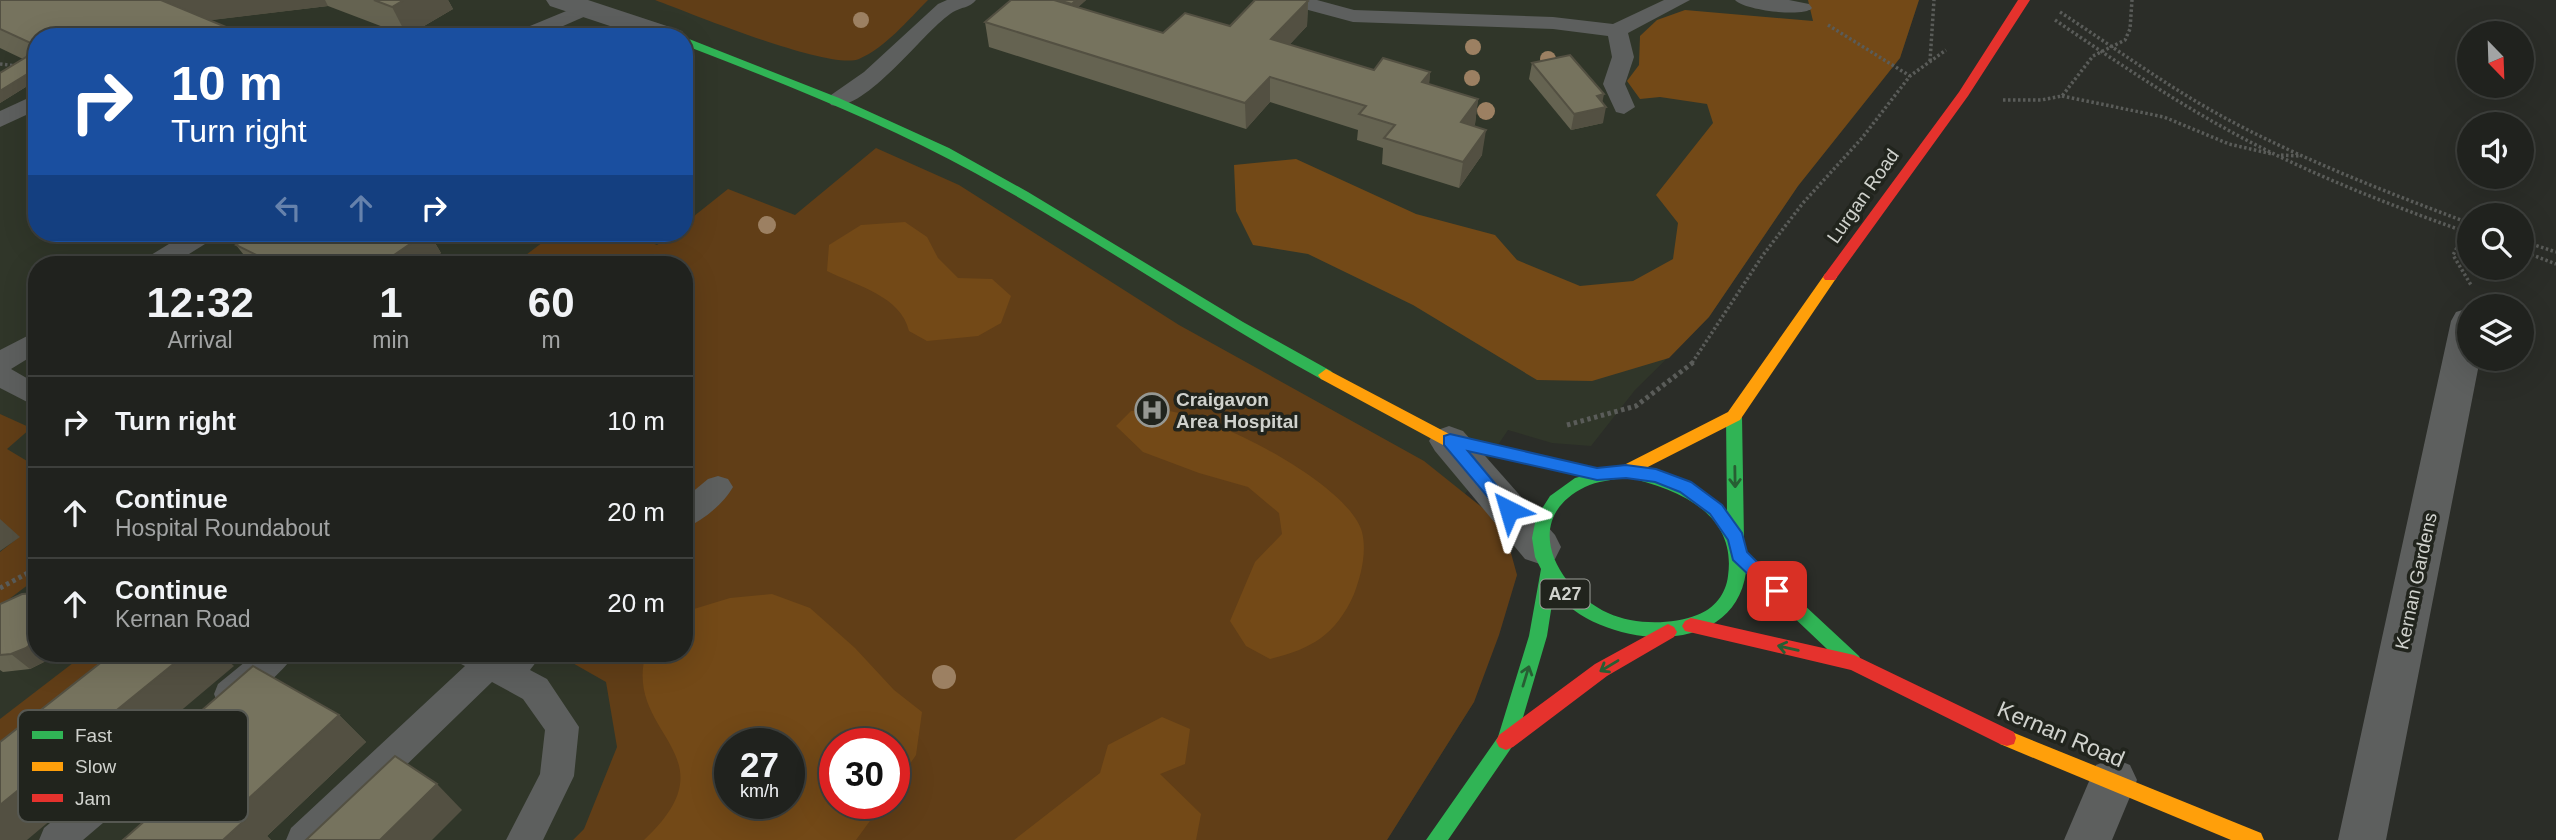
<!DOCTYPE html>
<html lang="en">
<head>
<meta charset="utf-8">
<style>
	:root { --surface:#20221e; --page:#282a27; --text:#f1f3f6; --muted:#a2a4a4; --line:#3d3f3c }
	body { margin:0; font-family:Helvetica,sans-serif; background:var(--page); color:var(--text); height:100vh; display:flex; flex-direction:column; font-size:26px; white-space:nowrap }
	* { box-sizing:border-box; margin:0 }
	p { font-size:23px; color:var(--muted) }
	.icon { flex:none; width:38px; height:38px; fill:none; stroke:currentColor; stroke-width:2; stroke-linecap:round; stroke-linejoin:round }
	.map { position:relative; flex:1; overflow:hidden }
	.drawer { position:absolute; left:28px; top:256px; width:665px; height:406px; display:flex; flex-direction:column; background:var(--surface); border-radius:28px; box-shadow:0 7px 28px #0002,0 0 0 2px var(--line) }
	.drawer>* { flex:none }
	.top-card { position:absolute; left:28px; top:28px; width:665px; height:214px; border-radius:28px; box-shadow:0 7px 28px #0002,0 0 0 2px var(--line); background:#1a4fa0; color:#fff; overflow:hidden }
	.needle { width:46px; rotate:157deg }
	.tools { position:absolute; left:2457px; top:21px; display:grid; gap:14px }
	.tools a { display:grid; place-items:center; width:77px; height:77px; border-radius:50%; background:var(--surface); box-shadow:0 7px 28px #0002,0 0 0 2px var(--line); font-size:35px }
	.speed { position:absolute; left:714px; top:728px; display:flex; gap:14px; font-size:35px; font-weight:700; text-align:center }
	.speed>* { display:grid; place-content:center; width:91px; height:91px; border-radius:50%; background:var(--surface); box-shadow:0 7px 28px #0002,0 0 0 2px var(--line); line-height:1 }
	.speed small { font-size:18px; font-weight:400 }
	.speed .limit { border:10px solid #d22; background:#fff; color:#111 }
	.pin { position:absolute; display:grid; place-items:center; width:60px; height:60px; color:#fff; margin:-30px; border-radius:14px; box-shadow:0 4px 10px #0006 }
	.me { position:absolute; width:77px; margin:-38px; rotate:320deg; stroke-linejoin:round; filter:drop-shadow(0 0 5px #0008) }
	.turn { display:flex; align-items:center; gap:24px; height:147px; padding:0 28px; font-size:32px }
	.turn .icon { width:91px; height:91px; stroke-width:2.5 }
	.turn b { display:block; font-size:49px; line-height:60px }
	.lanes { display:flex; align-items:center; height:66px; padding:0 28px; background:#0003; justify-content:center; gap:35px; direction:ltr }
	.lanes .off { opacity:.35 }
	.eta { display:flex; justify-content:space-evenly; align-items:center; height:119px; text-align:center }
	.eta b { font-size:42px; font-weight:700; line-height:49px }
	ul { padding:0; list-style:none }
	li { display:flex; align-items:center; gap:21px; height:91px; padding:0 28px; border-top:2px solid var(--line) }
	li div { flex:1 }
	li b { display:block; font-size:26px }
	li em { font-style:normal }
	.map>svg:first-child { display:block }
</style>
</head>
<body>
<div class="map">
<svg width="2556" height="840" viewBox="0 0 2556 840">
	<rect width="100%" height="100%" fill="#2b2d28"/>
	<path fill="#303629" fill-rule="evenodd" d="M0,0H1919L1900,58L1798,186L1709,317L1635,390L1591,446L1552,443L1508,430L1465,494L1494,517L1517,575L1474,702L1387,840H0ZM37,37H684V233H37ZM37,264H684V653H37ZM730,744H789V803H730ZM835,744H894V803H835Z"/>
	<g fill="#613e17" fill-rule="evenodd">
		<path d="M655,0H928C907,21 886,47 859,59C830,71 690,13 655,0Z"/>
		<path d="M876,148L959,185L1179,325L1424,461L1494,517L1506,535L1517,575L1499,635L1474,702L1387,840H573L584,829L617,747L606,682L555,653H684V264H514L555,233H627L657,245L673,233H684V224L728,189L795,215ZM730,744H789V803H730ZM835,744H894V803H835Z"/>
		<path d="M0,414L31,428L7,449L37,467V578L0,606V552L19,537L0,525Z"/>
		<path d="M86,653H179L0,798V719Z"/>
	</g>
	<g fill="#734917" fill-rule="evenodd">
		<path d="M1808,0H1919L1900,58L1798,186L1709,317L1669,358L1592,381L1537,380L1413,305L1308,254L1253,245L1236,211L1234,165L1296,159L1416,214L1495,235L1517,260L1580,286L1633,281L1673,259L1678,223L1656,195L1713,123L1707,104L1660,97L1640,99L1627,81L1639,65L1640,36L1657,20L1685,10L1813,21Z"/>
		<path d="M905,222L927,237L938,258L958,278L992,279L1011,296L1001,323L978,336L927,341L909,331C901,296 857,286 827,271L829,245L861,225Z"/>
		<path d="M1131,411C1145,411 1160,409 1174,412C1220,419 1349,485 1362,532C1367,552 1361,576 1354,594C1336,635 1311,649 1270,659L1246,646L1230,621L1255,562L1282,534L1279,513L1248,487L1199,473L1143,452L1116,426Z"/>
		<path d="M772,594L810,608L855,648L894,690L922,712L916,755L894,787V744H835V803H883L856,840H644C736,754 622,735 646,653H684V612L730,598ZM730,744H789V803H730Z"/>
		<path d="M1162,717L1190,729L1185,764L1160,774L1201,814L1196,840H1014L1100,773L1108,745Z"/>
	</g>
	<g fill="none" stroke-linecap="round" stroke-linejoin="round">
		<g stroke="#5a5c59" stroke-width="3.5" stroke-dasharray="2.5 2.5" stroke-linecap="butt">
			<path d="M2060,12C2115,48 2168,87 2225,118C2303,160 2386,192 2469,223"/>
			<path d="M2055,20C2124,67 2193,114 2268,151C2333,183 2401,209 2469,233"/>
			<path d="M1828,25L1910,76"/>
			<path d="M1930,61L1934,0"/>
			<path d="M0,64L17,66"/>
			<path d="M2062,96L2164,117L2229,144L2272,154"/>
			<path d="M2003,100H2041L2062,96L2093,56L2125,40L2130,29L2132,0"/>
			<path d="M2281,155L2300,156"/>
			<path d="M2469,226L2453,255L2471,285"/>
			<path d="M2522,241L2556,252"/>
			<path d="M2522,251L2556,264"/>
			<path d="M1692,363L1763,255L1803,203L1862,138L1910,76L1946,50"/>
		</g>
		<g stroke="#5a5c59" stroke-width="5" stroke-dasharray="3.5 3.5" stroke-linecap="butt">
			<path d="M1567,425L1636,406L1695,361"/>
			<path d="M0,588L37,568"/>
		</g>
		<g fill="#5d5f5e" fill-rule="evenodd">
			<path d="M947,0H976C970,8 961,7 953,12C924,30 866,113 831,105L828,100L831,95L864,72L938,4Z"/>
			<path d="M1283,0H1317L1354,10L1553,17L1613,24L1664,0H1690L1628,33L1634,57L1625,84L1635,107L1624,114L1616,112L1603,84L1612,57L1608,36L1553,29L1353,22L1286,4Z"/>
			<path d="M1735,0H1789L1809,4L1812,8C1804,18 1743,10 1735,0Z"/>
			<path d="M588,2L595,4L598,8L595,12L538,37H510L513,33Z"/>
			<path d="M37,94V110L0,127V111Z"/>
			<path d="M187,233H216L213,239L173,264H143L146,258Z"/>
			<path d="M37,331V353L11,369L37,384V407L0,388V350Z"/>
			<path d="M718,476L728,479L733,487C724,503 702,522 684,528V499L708,479Z"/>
			<path d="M256,653H295C289,666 244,709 229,708C225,708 222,706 218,704L214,694L218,684Z"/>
			<path d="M454,653H543L530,670L547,679L579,727L574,776L543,840H506L540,774L545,730L523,699L492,682L329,840H286L291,828L465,666L459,663Z"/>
			<path d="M180,721L192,725L197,736L192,747L83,840H39L44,828L168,725Z"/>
		</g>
		<g fill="#5d5f5e" fill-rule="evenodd">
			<path d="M546,0H588L682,31L686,37L684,40V37H643L550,6Z"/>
			<path d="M2469,308V359H2480L2386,840H2338L2451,321L2456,312Z"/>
			<path d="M1449,426L1463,431L1555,535L1561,547L1555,559L1540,564L1525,559L1435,451L1429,441L1435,431Z"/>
			<path d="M2113,758L2130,765L2137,780L2112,840H2064L2096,765Z"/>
		</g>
		<g fill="#30b455" fill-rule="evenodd">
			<path d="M684,37L839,98L949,148L1028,192L1243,322L1331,371L1334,375L1326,381L1321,379C1203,314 1093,237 975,173C882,122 783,83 684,45Z"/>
			<path d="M1734,410L1742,416L1744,540L1746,551L1859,656L1862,662L1859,668L1853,670L1847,668L1746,572C1734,663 1597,648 1554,591L1547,636L1516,741L1448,840H1426L1498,737L1529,636L1541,569L1535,557L1532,538L1536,518L1550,496L1575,478L1626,465L1675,478L1696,488L1727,512L1726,416ZM1626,477C1678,489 1737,513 1728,576C1726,594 1714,609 1697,615C1671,625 1634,625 1608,613C1558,590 1518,520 1585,487C1597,481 1613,480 1626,477Z"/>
		</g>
		<g fill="#ff9f0a" fill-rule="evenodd">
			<path d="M1830,272L1837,277L1740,420L1632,475H1620L1618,471L1620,467L1728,412L1825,274Z"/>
			<path d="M1326,369L1453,436L1597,468L1603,470L1605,474L1603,478L1597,480L1443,445L1321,379L1318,375Z"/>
			<path d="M2007,730L2261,833L2264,840H2231L2000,744L1998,738L2000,732Z"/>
		</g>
		<g fill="#e5322d" fill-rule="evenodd">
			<path d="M2018,0H2030L1968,96L1835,280H1825L1823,277L1825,274L1959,92Z"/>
			<path d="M1691,618L1854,655L2014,732L2016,738L2014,744L2007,746L2000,744L1851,670L1685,631L1682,626L1685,621Z"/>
			<path d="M1668,624L1674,627L1677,632L1674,637L1607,676L1513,747L1506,750L1499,747L1496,741L1499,735L1595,664Z"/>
		</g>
	</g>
	<g fill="#9c8062">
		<circle cx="861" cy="20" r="8"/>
		<circle cx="1473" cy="47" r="8"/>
		<circle cx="1548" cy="59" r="8"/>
		<circle cx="1472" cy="78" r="8"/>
		<circle cx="1486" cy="111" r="9"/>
		<circle cx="767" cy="225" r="9"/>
		<circle cx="944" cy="677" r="12"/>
	</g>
	<g fill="#656351">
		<path d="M0,0H448L453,9L407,36L328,6L211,20L37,37V80L0,103V73L23,59L0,48Z"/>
		<path d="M1011,0H1086L1078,7L1163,33L1230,26L1308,1L1307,26L1289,45L1374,70L1430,72L1429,84L1478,99L1475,124L1474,126L1482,155L1459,188L1382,164L1383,148L1357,140L1358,130L1270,102L1246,129L989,47L985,22Z"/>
		<path d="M1532,63L1602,102L1603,123L1571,130L1529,79Z"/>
		<path d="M351,233H429L441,253L426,264H251L236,245L348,235Z"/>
		<path d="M0,604L44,662L30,669L3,672L0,670Z"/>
		<path d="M339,715L366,742L267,836L271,840H123L185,785L148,757Z"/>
	</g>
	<g fill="#535042">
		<path d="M154,0H325L328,6L171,25Z"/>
		<path d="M404,0H448L453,9L407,36L392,7Z"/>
		<path d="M1076,0H1086L1073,12L1072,4Z"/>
		<path d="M1308,1L1307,26L1271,65V39Z"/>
		<path d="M37,68V80L0,103V91Z"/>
		<path d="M1430,72L1428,97L1422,82Z"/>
		<path d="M1270,77V102L1246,129L1245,103Z"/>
		<path d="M1604,94L1601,109L1606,107L1603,123L1571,130L1574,114L1597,96Z"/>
		<path d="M1478,99L1475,124L1458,148L1461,122Z"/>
		<path d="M1486,130L1482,155L1459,188L1463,162Z"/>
		<path d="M426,233H429L441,253L426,264H381Z"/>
		<path d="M0,519L20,537L0,551Z"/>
		<path d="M37,639V653H56L44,662L30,669L11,654Z"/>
		<path d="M187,653H219L234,666L27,840H0V805Z"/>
		<path d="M339,715L366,742L267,836L271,840H223L234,812Z"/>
		<path d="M437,784L462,810L432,840H380Z"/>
	</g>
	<g fill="#76735e" stroke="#535042" stroke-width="2">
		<path d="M0,0H161L250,37H37V46L0,29Z"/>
		<path d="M374,0H404L392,7Z"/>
		<path d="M1011,0H1054L1163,33L1185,13L1230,26L1255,0H1306L1308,1L1271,39L1374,70L1383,58L1430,72L1422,82L1478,99L1461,122L1486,130L1463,162L1384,138L1395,125L1359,114L1366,106L1270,77L1245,103L985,22Z"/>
		<path d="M1058,0H1076L1072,4Z"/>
		<path d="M1570,55L1604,94L1597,96L1606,107L1574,114L1532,63Z"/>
		<path d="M28,56L37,60V68L0,91V73Z"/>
		<path d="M255,233H344L348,235L351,233H426L381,264H275L236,245Z"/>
		<path d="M37,593V639L26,648L11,654L0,655V604L22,594Z"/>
		<path d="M113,653H187L0,805V742Z"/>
		<path d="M253,666L339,715L234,812L246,819L223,840H123L189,782L148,757Z"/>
		<path d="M395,756L437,784L380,840H306Z"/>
	</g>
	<defs><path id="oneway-shaft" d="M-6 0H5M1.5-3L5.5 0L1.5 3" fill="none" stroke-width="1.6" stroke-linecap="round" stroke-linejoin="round" transform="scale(1.75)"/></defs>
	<g stroke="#275e33">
		<use href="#oneway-shaft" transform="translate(1735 477) rotate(89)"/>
		<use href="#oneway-shaft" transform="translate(1788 648) rotate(-167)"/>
		<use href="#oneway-shaft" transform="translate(1609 666) rotate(149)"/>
		<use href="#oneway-shaft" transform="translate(1526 676) rotate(-73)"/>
	</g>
	<path fill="#1a73e8" stroke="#114b97" stroke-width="2" d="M1450,434L1597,468L1626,465L1656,469L1691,482L1722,505L1742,533L1747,552L1786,591L1777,599L1771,596L1733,560L1728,540L1710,514L1680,492L1655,482L1626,478L1597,480L1468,451L1517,510L1509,517L1503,515L1444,445V436Z"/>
	<defs>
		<symbol id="hospital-ring" viewBox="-11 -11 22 22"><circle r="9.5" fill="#21241d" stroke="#969893" stroke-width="1.5"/><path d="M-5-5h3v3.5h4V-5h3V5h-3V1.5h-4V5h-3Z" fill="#969893"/></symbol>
	</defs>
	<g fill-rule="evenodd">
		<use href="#hospital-ring" x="1133" y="391" width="38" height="38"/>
	</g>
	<g text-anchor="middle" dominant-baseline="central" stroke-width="7" stroke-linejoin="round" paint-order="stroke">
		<rect fill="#21241d" stroke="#9c9e98" stroke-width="2" x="1540.5" y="579.5" width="49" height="29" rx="5"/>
		<g font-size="18" font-weight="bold" fill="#d0d2cd">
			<text x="1565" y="594">A27</text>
		</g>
		<g font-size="19" fill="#d0d2cd" stroke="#21241d">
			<text transform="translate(1863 196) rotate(-55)">Lurgan Road</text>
			<text transform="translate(2416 581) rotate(-78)">Kernan Gardens</text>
		</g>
		<g font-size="19" font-weight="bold" fill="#d0d2cd" stroke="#21241d" text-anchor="start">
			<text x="1176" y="399">Craigavon<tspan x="1176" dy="22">Area Hospital</tspan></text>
		</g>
		<g font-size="23" fill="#d0d2cd" stroke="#21241d">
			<text transform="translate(2061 734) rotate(23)">Kernan Road</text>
		</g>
	</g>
	<rect x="18" y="710" width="230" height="112" rx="10" fill="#21241d" stroke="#565852" stroke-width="2"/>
	<rect x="32" y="731" width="31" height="8" fill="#30b455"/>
	<rect x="32" y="762" width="31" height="9" fill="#ff9f0a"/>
	<rect x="32" y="794" width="31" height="8" fill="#e5322d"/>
	<g font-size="19" fill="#d0d2cd">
		<text x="75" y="742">Fast</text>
		<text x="75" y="773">Slow</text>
		<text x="75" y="805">Jam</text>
	</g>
</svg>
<div class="tools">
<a><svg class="needle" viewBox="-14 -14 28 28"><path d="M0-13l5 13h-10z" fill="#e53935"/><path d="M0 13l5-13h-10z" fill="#a2a4a4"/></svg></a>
<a><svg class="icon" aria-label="sound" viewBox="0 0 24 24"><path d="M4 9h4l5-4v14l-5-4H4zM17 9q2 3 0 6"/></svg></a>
<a><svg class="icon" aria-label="search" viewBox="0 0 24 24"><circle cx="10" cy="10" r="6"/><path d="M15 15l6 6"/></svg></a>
<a><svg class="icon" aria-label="layers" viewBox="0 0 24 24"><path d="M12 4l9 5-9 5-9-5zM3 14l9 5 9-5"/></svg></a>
</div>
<div class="speed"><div>27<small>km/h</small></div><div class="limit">30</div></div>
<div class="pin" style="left:1777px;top:591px;background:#d93025"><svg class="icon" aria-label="arrive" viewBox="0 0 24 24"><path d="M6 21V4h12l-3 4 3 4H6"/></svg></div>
<svg class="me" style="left:1509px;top:510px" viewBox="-20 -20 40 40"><path d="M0-17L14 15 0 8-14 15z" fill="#1a73e8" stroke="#fff" stroke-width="4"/></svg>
<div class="top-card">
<div class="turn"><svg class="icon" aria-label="right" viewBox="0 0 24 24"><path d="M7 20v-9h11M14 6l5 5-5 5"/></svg><div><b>10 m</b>Turn right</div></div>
<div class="lanes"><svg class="icon off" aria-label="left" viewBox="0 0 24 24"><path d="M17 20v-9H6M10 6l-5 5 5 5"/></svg><svg class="icon off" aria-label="ahead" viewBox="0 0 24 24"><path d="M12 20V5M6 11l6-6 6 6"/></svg><svg class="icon" aria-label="right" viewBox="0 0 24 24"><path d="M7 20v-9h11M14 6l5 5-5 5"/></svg></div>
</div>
<section class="drawer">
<div class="eta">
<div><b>12:32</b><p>Arrival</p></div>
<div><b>1</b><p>min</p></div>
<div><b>60</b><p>m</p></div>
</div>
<ul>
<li><svg class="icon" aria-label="right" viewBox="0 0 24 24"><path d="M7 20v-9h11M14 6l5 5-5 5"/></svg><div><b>Turn right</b></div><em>10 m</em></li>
<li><svg class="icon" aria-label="ahead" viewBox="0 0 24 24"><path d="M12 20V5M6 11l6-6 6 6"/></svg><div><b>Continue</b><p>Hospital Roundabout</p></div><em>20 m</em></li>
<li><svg class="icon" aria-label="ahead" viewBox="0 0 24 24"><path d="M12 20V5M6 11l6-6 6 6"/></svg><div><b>Continue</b><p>Kernan Road</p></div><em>20 m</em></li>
</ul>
</section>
</div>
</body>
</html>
